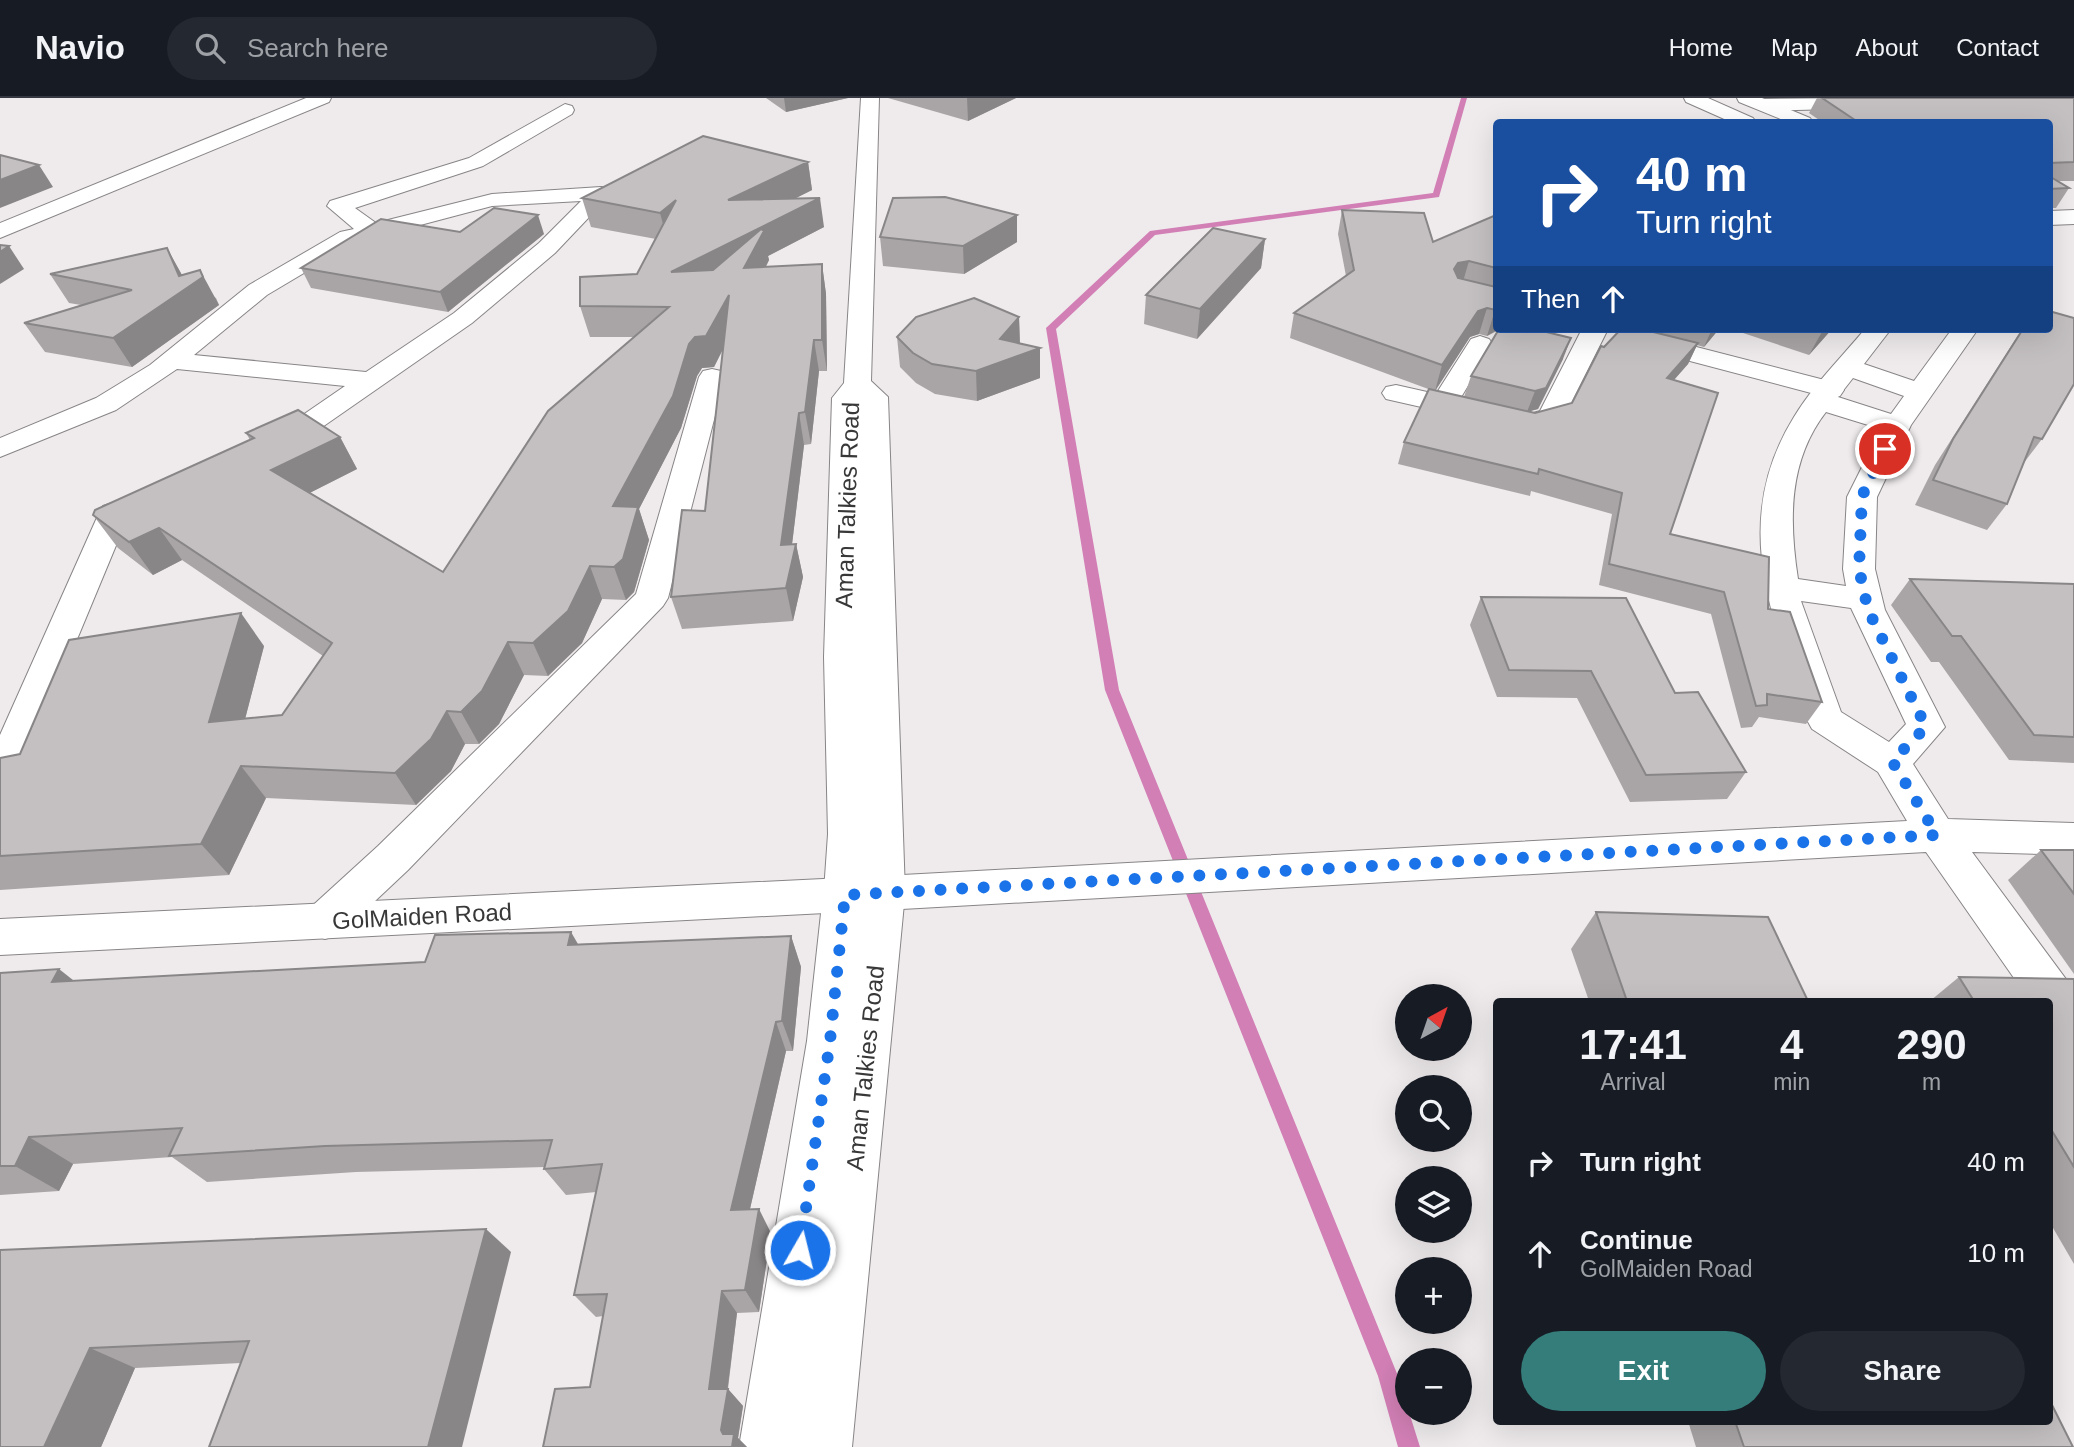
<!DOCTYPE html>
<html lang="en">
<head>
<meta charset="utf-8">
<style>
	:root { --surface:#171b24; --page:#242831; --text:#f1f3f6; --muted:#9ea1a6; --line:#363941; --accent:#357d7a }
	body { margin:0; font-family:Helvetica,sans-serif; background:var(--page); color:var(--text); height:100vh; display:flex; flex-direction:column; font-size:26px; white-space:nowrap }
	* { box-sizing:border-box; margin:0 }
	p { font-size:23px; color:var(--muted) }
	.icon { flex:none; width:38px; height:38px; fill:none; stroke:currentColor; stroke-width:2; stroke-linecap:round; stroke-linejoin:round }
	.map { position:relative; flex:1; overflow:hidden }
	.details { position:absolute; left:1493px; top:900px; width:560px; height:427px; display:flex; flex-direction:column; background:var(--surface); border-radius:7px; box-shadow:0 7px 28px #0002 }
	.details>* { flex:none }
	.hud { position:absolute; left:1493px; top:21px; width:560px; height:214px; border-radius:7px; box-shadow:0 7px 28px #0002; background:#1a4fa0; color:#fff; overflow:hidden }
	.needle { width:46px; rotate:40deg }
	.fabs { position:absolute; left:1395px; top:886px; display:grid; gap:14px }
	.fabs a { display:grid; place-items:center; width:77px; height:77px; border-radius:50%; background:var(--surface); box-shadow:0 7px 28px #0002; font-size:35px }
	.pin { position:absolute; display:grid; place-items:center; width:60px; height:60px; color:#fff; margin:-30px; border:4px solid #fff; border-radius:50%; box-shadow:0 2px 7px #0007 }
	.me { position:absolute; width:77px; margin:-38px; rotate:8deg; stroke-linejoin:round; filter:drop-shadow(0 0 5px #0008) }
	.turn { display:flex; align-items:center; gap:24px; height:147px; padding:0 28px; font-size:32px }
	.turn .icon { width:91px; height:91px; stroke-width:2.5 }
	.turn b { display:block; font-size:49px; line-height:60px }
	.then { display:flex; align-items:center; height:66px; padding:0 28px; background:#0003; gap:14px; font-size:26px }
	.eta { display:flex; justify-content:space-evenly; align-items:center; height:119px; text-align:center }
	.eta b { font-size:42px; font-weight:700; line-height:49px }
	.primary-button { display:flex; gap:14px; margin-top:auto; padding:14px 28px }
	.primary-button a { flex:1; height:80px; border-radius:42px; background:var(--accent); color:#fff; font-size:28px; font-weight:700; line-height:80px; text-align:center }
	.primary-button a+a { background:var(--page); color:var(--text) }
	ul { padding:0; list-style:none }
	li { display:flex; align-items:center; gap:21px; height:91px; padding:0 28px }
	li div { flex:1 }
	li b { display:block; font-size:26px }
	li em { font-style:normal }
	header { display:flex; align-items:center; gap:42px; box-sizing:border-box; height:98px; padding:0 35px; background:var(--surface); border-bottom:2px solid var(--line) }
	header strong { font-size:33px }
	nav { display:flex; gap:38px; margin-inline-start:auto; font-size:24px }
	.search { width:490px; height:63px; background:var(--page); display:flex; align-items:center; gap:18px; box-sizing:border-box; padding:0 24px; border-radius:38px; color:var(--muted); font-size:26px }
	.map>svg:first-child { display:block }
</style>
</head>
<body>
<header>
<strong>Navio</strong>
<div class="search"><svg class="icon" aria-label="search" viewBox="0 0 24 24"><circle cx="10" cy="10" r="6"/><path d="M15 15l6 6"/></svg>Search here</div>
<nav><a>Home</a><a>Map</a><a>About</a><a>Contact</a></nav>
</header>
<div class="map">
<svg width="2074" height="1349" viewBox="0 0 2074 1349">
	<rect width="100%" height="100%" fill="#efebed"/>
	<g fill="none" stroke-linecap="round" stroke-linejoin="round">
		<path fill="#d27fb5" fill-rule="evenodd" d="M1461,0H1467L1439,99L1155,137L1056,231L1119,592L1398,1278L1407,1314H1409L1420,1349H1398L1378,1278L1105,592L1046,230L1150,133L1433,95Z"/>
		<defs>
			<g id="street">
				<path d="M861,0H879L871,283L888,299L905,795L852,1349H739L807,943L825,779L828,736L824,559L832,300L844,285Z"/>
				<path d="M1866,0L1873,2L1875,6L1873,10L1763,13L1754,7L1763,1Z"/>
				<path d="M565,6L572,8L574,12L572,16L483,68L355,110L376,125L492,96L601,89L609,90L612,95L555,155L472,225L282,357L272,360L262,357L258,351L262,345L345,288L177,271L116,312L0,359V340L96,300L150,267L249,187L340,134L354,131L327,108L330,103L469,60ZM581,103L539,145L454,215L366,274L194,257L267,197L356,144L492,108Z"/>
				<path d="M2074,112V126L2049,127V113Z"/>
				<path d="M1582,231H1608L1561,325L1527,333L1386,301L1382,295L1386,289L1396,287L1436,296L1471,241L1480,238L1489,241L1493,246L1460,301L1527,317L1540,313Z"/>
				<path d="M1642,235L1840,286L1844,292L1840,298L1830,300L1633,248L1629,243L1633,238Z"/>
				<path d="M712,271L721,273L725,279L668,500L663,508L408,772L340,836L325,841L310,836L304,823L310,810L378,748L636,496L699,279L703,273Z"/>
				<path d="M142,395L153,398L157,404L153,410L127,421L19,681L14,691L0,696V637L99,415L103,408Z"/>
			</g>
			<g id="secondary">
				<path d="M306,0H331L329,4L0,140V125Z"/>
				<path d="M1684,0H1708L1753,20L1756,24H1731L1686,4Z"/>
				<path d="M1737,0H1762L1810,20L1813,24H1788L1739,4Z"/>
				<path d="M1865,231H1891L1864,266L1914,283L1952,231H1978L1911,327L1877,399L1875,471L1885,512L1945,629L1913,666L1948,721L2074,725V757L1972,754L2074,892V950C2046,939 2049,930 2049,903H2030L1926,754L884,812L0,857V821L884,778L1907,723L1878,674L1812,631L1807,622C1771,517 1730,423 1794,319C1813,287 1842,259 1865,231ZM1853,280L1904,298L1891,316L1838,299ZM1826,314L1881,331L1847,399L1843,471L1846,488L1798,481C1789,423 1788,363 1826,314ZM1801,503L1851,510L1906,626L1889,644L1841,614Z"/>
			</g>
		</defs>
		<use href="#street" stroke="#888587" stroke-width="2"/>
		<use href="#secondary" stroke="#888587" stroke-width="2"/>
		<use href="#street" fill="#fff" fill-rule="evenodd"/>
		<use href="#secondary" fill="#fff" fill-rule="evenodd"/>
	</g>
	<g fill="#a9a5a7" fill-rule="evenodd">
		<path d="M766,0H848L786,14Z"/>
		<path d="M888,0H1016L968,23Z"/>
		<path d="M1817,0H2074V83H2058L2069,90L2056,110H2049V24H1822L1809,15Z"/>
		<path d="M808,64L812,92L794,101L824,129L768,158L769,162L766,169L822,166L826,196L827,273H819L811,346L804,347L792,446H796L803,479L793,523L682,531L671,499L705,413L723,251L714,269L702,270L697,278L681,330L639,411L649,442L634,494L626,502L602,501L582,545L548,578L524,577L499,626L479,646H465L451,673L416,707L266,700L229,777L0,792V660L20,656L264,548L245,621L282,617L323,558L182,462L153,477L118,450L93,417L250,342L246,335L340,339L357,371L309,395L443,474L634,239H590L580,208L637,176L656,141L591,129L582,100Z"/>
		<path d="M1342,112L1433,144L1496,117V231H1534L1563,261L1538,311L1530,313L1535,315L1572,305L1604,249L1621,231H1719L1704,249L1697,247L1688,266L1674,282L1670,436L1768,511L1822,604L1806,626L1759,619L1752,629L1741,630L1711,516L1599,487L1612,416L1531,393L1530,398L1398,366L1404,344L1431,292L1290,240L1294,215L1346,178L1338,136ZM1497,233L1496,236L1471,278L1464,299L1435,293L1470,239L1479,236L1487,238Z"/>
		<path d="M1017,117V144L964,176L883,168L880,139Z"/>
		<path d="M460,134L544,136L448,214L311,190L301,170Z"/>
		<path d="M1265,141L1261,170L1197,241L1144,226L1146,197Z"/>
		<path d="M167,150L182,177L216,200L219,207L132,269L45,254L24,225L81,207L69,205L50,176Z"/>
		<path d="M1019,219L1020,246L1040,250V280L977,303L935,296L916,285L900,269L897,239Z"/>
		<path d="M1731,231H1832L1809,257Z"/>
		<path d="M2022,231H2049L2042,341L2023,366L2007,406L1987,432L1915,407L1935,367Z"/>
		<path d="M1910,481L2074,486V665L2009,662L1939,564H1931L1891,507Z"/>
		<path d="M1481,499L1675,595L1746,674L1727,701L1630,704L1577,600L1497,599L1470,527Z"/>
		<path d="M2041,752H2074V876L2008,782Z"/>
		<path d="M1596,814L1808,903H1589L1571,851Z"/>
		<path d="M791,838L801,869L793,953H786L750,1111L771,1135L759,1214L737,1215L728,1291L743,1308L738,1340L747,1349H543L590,1289L603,1218L596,1219L574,1197L596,1094L566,1097L544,1071L545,1069L356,1074L207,1084L172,1059L73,1066L59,1093L0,1097V875L74,883L425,864L578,846Z"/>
		<path d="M1959,879L1974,903H1930Z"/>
		<path d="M2074,881V1166L2049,1123V903Z"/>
		<path d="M0,1152L511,1154L241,1265L135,1270L101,1349Z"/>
		<path d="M1688,1323H2049L2073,1349H1696Z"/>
	</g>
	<g fill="#898688">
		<path d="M784,0H848L786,14Z"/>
		<path d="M967,0H1016L968,23Z"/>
		<path d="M808,64L812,92L734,131L728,102Z"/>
		<path d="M39,67L53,89L0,110V82Z"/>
		<path d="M820,100L824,129L768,158L769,162L749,200L744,171L671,174Z"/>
		<path d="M676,102L668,144L660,115Z"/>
		<path d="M538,117L544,136L448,214L440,194Z"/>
		<path d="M1017,117V144L964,176L963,148Z"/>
		<path d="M1265,141L1261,170L1197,241L1200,211Z"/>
		<path d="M9,148L24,171L0,186V154Z"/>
		<path d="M167,150L183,179L200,172L219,207L132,269L113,240L179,178Z"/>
		<path d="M1469,163L1462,187L1454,171L1458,165Z"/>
		<path d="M822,166L826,196L827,273L822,242Z"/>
		<path d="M729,197L735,227L714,269L702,270L697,278L681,330L639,411L649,442L634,494L626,502L614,469L613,408L689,246Z"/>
		<path d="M1487,210L1479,236L1470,239L1435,293L1442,267L1478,213Z"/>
		<path d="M1495,212H1496V231H1498L1497,232L1487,238Z"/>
		<path d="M1019,219L1020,249L1040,250V280L977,303L976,273L1000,241Z"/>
		<path d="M1712,231H1719L1704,249Z"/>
		<path d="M1823,231H1832L1809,257L1823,232Z"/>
		<path d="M1571,240L1563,261L1538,311L1527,314L1535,293Z"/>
		<path d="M814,242L819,273L811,346L805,314Z"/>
		<path d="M1698,245L1688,266L1657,301L1667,280Z"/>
		<path d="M799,315L804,347L788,480L781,447Z"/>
		<path d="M340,339L357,371L290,405L271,372Z"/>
		<path d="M159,430L182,462L153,477L129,444Z"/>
		<path d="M796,446L803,479L793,523L786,490Z"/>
		<path d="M590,468L602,501L582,545L548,578L533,545Z"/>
		<path d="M241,515L264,548L236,656L209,624Z"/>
		<path d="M508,544L524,577L499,626L479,646L461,614Z"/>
		<path d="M447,613L465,646L451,673L416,707L395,675Z"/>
		<path d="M241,668L266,700L229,777L201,746Z"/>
		<path d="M571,834L589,865L568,847Z"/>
		<path d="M791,838L801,869L793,953L782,923Z"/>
		<path d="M59,871L97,901L52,884Z"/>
		<path d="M776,924L786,953L744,1137L731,1112Z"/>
		<path d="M29,1039L73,1066L59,1093L15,1068Z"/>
		<path d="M759,1111L771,1135L759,1214L745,1192Z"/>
		<path d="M486,1131L511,1154L462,1349H428Z"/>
		<path d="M722,1193L737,1215L727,1295L728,1291L743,1308L738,1340L747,1349H732L721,1332L709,1291Z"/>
		<path d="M90,1250L135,1270L101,1349H44Z"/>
	</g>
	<g fill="#c4c0c2" stroke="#898688" stroke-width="2">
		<path d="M1822,0H2074V64L2049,65V24H1858Z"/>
		<path d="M703,38L808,64L728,102L820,100L671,174L713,172L761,131L764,133L744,170L822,166V242H814L805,314L799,315L781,447L796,446L786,490L671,499L682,412L705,413L729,197L706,238L695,239L689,246L673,298L613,408L638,409L623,461L614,469L590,468L568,513L533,545L508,544L482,593L461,614L447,613L431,641L395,675L241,668L201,746L0,758V660L20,656L69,542L241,515L209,624L282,617L332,545L159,430L129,444L93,417L95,412L254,340L246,335L298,312L340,339L271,372L443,474L548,313L669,209L580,208V179L637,176L676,102L660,115L582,100Z"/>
		<path d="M0,57L39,67L0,82Z"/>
		<path d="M2049,78L2069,90L2049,91Z"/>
		<path d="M945,99L1017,117L963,148L880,139L893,100Z"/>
		<path d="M494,110L538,117L440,194L301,170L381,121L460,134Z"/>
		<path d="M1342,112L1424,115L1433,144L1496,117V170L1469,163L1458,165L1454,171L1458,180L1496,189V212L1487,210L1478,213L1442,267L1294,215L1354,172Z"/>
		<path d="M1213,130L1265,141L1200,211L1146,197Z"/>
		<path d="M0,147L9,148L0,154Z"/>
		<path d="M167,150L179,178L200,172L203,179L113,240L24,225L132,192L50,176Z"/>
		<path d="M974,200L1019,219L1000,241L1040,250L976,273L932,266L913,255L897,239L916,219Z"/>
		<path d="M2049,213L2074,220V286L2042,341L2034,339L2007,406L1933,382L1953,341L2023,231H2049Z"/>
		<path d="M1499,231H1534L1571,240L1546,290L1535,293L1471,278Z"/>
		<path d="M1621,231H1641L1698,245L1667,280L1718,295L1670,436L1769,459L1768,511L1790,514L1822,604L1767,596V607L1756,608L1724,494L1609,466L1622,395L1539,371L1538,376L1404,344L1429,291L1535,315L1572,305L1601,248L1604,249Z"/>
		<path d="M1910,481L2074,486V639L2034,637L1961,538H1952Z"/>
		<path d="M1481,499L1626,500L1675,595L1698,594L1746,674L1646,677L1591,573L1509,572Z"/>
		<path d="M2041,752H2074V796Z"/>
		<path d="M1596,814L1768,819L1808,903H1627Z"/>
		<path d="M571,834L568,847L791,838L782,923L776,924L731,1112L759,1111L745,1192L722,1193L709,1291H728L721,1332L723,1336H734L732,1349H543L555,1291L590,1289L607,1196L574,1197L602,1066L544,1071L552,1042L325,1048L169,1058L182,1030L29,1039L15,1068H0V875L59,871L52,884L425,864L435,837Z"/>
		<path d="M1959,879L2074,881V1069L2049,1028V903H1974Z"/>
		<path d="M486,1131L428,1349H209L249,1243L90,1250L44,1349H0V1152Z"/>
		<path d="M2049,1301L2073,1349H1744L1735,1323H2049Z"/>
	</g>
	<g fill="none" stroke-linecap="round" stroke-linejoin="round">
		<path stroke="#1a73e8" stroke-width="12" stroke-dasharray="0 21.6" d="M800,1152L830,943L845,797L1937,737L1892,663L1926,629L1868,512L1859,471L1862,398L1885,351"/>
	</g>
	<g text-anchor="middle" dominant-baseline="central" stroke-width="5" stroke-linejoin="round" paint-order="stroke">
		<g font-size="24" fill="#393838" stroke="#fff">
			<text transform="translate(847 407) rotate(-88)">Aman Talkies Road</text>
			<text transform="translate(422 818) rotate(-3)">GolMaiden Road</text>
			<text transform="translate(865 970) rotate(-84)">Aman Talkies Road</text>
		</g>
	</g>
</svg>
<div class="fabs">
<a><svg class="needle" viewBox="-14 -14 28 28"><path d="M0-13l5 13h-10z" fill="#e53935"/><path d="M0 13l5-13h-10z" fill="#9ea1a6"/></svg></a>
<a><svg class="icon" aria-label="search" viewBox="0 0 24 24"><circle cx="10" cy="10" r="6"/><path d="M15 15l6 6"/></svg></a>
<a><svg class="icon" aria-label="layers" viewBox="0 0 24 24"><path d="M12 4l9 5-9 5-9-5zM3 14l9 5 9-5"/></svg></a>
<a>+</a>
<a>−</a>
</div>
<div class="pin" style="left:1885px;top:351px;background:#d93025"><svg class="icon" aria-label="arrive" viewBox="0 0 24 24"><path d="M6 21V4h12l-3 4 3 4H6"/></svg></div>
<svg class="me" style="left:800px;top:1152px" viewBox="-20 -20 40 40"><circle r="17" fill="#1a73e8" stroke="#fff" stroke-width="3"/><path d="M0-11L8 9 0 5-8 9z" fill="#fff"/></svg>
<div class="hud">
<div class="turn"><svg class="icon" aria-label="right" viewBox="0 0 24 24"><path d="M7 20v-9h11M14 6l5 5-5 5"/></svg><div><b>40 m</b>Turn right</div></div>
<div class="then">Then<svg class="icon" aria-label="ahead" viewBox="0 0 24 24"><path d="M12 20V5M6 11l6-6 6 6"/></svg></div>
</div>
<section class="details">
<div class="eta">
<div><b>17:41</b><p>Arrival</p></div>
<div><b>4</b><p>min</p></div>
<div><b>290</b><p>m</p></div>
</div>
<ul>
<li><svg class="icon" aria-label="right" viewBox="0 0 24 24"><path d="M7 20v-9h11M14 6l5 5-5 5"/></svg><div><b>Turn right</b></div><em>40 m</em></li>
<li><svg class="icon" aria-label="ahead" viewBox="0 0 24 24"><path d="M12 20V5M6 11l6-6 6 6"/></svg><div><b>Continue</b><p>GolMaiden Road</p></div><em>10 m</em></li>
</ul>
<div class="primary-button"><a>Exit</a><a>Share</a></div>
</section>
</div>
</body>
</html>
